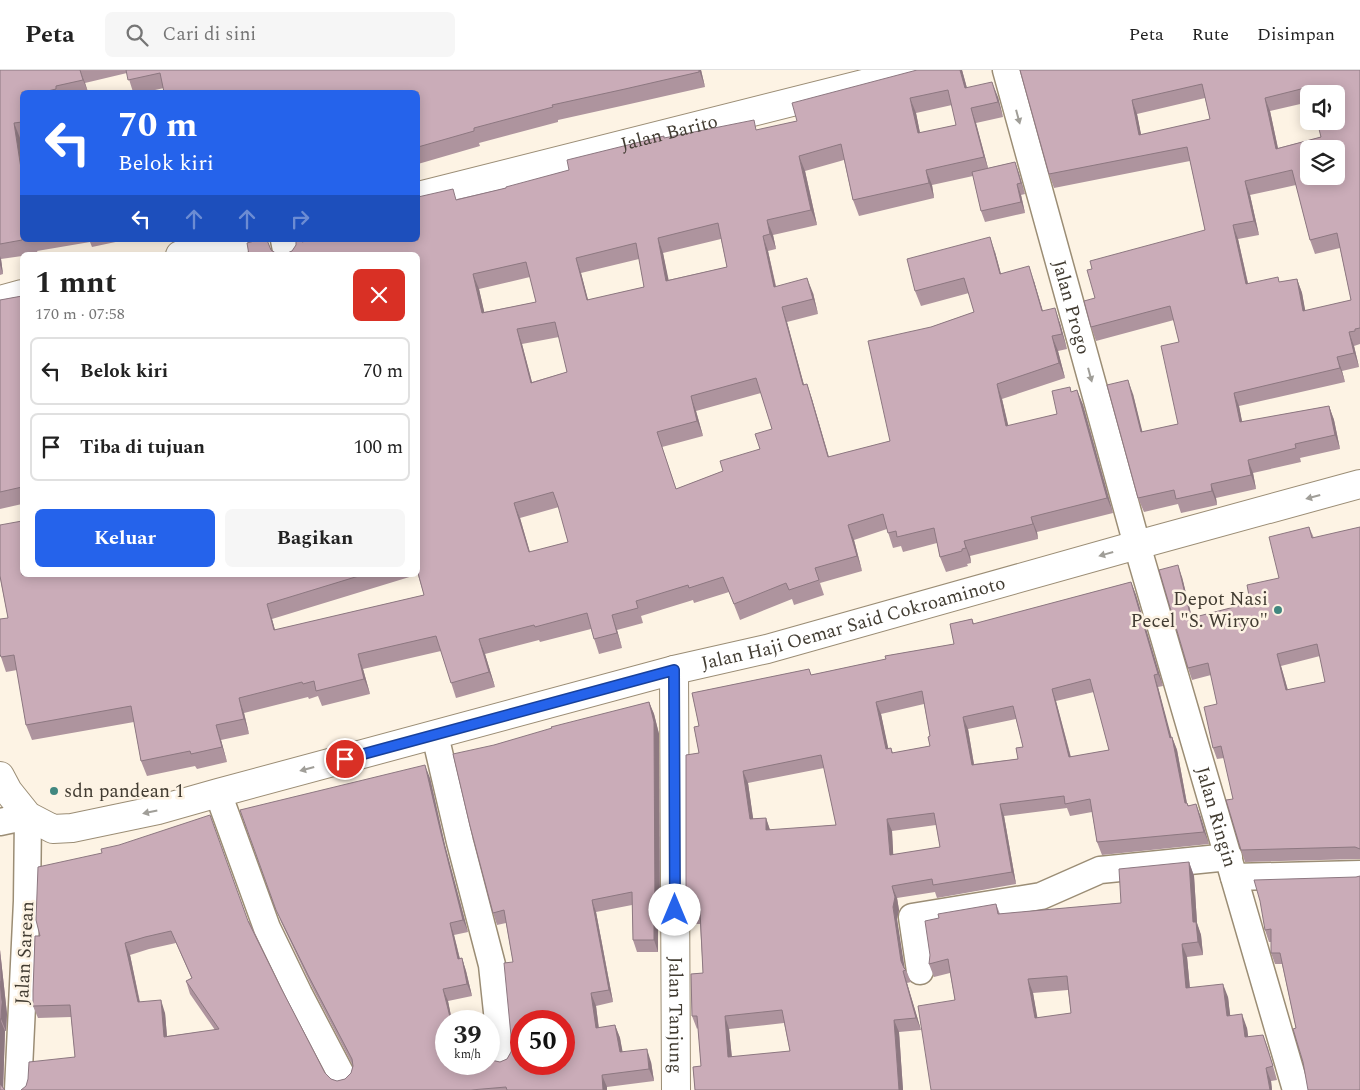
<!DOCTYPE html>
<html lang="id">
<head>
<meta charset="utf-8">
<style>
	:root { --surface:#fff; --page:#f6f6f6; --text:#222; --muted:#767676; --line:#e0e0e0; --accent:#2563eb }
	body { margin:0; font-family:Spectral,serif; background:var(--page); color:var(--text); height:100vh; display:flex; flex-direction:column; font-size:19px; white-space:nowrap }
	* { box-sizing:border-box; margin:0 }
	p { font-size:16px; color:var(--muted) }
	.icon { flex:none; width:28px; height:28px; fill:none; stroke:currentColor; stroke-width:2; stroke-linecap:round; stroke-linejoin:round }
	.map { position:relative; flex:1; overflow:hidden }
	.details { position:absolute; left:20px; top:182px; width:400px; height:325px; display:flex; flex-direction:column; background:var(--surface); border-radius:8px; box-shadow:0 2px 12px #0003 }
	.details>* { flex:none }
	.guide { position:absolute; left:20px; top:20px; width:400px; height:152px; border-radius:8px; box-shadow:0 2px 12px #0003; background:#2563eb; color:#fff; overflow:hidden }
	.buttons { position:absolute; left:1300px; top:15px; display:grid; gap:10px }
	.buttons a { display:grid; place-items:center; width:45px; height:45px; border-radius:8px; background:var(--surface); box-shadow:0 2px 12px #0003; font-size:25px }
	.speed { position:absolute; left:435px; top:940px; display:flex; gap:10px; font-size:25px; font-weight:700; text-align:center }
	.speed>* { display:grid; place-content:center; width:65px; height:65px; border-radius:50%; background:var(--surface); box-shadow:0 2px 12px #0003; line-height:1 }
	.speed small { font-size:12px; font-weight:400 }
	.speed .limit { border:8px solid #d22; background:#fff; color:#111 }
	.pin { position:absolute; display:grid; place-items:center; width:42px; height:42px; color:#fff; margin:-21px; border:2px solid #fff; border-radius:50%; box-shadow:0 1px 5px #0007 }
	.me { position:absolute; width:55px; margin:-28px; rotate:0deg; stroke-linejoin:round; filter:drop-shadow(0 0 4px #0008) }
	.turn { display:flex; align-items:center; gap:18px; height:105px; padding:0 15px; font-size:22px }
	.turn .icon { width:65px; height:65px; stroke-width:2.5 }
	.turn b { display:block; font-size:35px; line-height:42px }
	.lanes { display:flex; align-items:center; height:48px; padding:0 15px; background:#0003; justify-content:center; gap:25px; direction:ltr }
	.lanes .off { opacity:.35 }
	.round { display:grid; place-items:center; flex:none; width:52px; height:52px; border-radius:8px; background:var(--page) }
	.overview { display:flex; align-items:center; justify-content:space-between; height:85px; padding:0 15px }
	h1 { font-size:30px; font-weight:700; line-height:38px }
	.cta { display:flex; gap:10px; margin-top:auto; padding:10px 15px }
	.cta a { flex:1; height:58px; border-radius:8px; background:var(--accent); color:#fff; font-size:20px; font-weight:700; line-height:58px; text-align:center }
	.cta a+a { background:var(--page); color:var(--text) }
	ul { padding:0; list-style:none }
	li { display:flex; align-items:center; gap:15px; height:68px; margin:0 10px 8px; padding:0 5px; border:2px solid var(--line); border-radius:8px }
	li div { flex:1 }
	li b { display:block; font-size:19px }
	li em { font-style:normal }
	header { display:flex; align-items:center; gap:30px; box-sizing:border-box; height:70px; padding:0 25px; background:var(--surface); border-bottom:1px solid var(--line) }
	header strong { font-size:24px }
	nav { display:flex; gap:28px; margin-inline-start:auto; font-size:18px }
	.search { width:350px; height:45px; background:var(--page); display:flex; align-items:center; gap:12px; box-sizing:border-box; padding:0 18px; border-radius:8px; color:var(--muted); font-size:19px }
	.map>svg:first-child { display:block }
</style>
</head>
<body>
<header>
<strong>Peta</strong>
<div class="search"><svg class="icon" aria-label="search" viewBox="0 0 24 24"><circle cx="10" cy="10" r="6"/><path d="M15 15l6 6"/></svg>Cari di sini</div>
<nav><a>Peta</a><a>Rute</a><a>Disimpan</a></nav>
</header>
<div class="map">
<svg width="1360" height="1020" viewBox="0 0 1360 1020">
	<rect width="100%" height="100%" fill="#fdf3e4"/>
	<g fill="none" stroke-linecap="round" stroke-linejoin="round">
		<defs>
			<g id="street">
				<path id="s1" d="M1006,0L1137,475L1296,1020"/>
				<path d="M284,170L287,185"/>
				<path d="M435,665L460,772L492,895L502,989"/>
				<path d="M218,723L267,858L299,924L343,1008"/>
				<path d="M0,752L28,746L27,831L18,1020"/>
				<path d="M1234,807L1360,804"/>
				<path d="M920,901L912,847L1041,826L1100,800L1229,787"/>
			</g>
			<g id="secondary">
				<path id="s2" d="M418,126L919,0"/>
				<path d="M180,185L240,170"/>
				<path d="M0,230L22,224"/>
				<path id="s3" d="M674,600L676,1020"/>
				<path id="s4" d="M0,706L8,721L28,746L53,759L72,758L158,740L218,723L674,600L767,579L1137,475L1360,414"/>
			</g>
		</defs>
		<use href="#street" stroke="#9b8d75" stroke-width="29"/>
		<use href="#secondary" stroke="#9b8d75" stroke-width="30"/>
		<use href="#street" stroke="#fff" stroke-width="26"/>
		<use href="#secondary" stroke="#fff" stroke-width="28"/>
	</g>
	<g fill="#ae949e" fill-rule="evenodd">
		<path d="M0,0H701L705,17L630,34L558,50V52L479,73L480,76L418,94V22L164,18L146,22H133L127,3L85,13L88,22H22V68H20L22,170H125L92,177L90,172L37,181L38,183L22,185V186L1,189L3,204L0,205Z"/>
		<path d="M962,0L967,18L998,27L1003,47L976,53L988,98L1015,92L1025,124L1021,125L1025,143L985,152L981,141L973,106L932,115L934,128L859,146L853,130L844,90L805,101L817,155L773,165L776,179L768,181L776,216L813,223L818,244L787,252L804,315L807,314L812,329L829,387L890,371L931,257L974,242L969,223L921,236L915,221L995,182L1001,204L1034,211L1043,241L1060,253L1067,279L1058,281L1065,308L1002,329L1008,356L1057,344L1071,322L1077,320L1083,335L1113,443L1037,462L1038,469L970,486L971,493L967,494L968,496L946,502L940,487L937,473L903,482L901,476L893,478L887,459L854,470L862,501L820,513L824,525L794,535L792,529L740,550L729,522L694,533L693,530L641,546L643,553L617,560L622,578L599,584L591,559L540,572L539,570L485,584L495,617L456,628L441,581L363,599L370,624L322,636L318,626L309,629L308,627L244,643L249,664L221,670L227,692L197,699L195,696L147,706L141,691L134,652L32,670L26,655L17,600L6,602L1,587L8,548L0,508V455L22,505H416L272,549L275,560L424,525L418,505V185H249L271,180L277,184H285L292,181L302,171L418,170L457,129L506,118L569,100L664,68L758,60L797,51ZM952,35L956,55L920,63L916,43ZM721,169L727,197L668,210L663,183ZM639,189L644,217L588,230L581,203ZM530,207L536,232L484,242L479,219ZM559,267L567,302L532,312L522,274ZM761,323L772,359L760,379L723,401L676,419L662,377L703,366L696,341ZM559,437L568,472L530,482L520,448Z"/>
		<path d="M1020,0H1360V274L1354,276L1359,297L1342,301L1345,312L1239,336L1242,352L1329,336L1334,350L1340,379L1300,388L1301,392L1253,403L1256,419L1216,428L1217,435L1181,443L1178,434L1144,442L1138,428L1133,324L1142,362L1178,354L1179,272L1174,250L1096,271L1091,257L1095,228L1205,160L1190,91L1054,118L1049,104ZM1309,24H1336L1321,67L1278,78L1270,41L1309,32ZM1205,28L1210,49L1141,65L1137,44ZM1296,115L1310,170L1315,184L1340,178L1351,230L1305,241L1302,223L1297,209L1280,212L1248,213L1238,169L1259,165L1250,125Z"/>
		<path d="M22,226V434L0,439V230Z"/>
		<path d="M1309,457L1314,468L1360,457V789L1245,792L1241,780L1233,729L1224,688L1217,689L1213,678L1217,634L1211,605L1192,610L1188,598L1182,507L1192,548L1246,534L1279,508ZM1320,586L1325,612L1288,620L1281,596Z"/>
		<path d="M1131,512L1136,525L1163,616L1158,617L1171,668L1172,667L1177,680L1187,733L1189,736L1196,734L1209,774L1102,785L1097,772L1092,742L1070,746L1067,738L1004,746L1016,814L937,828L935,822L897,828L899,840L897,849L904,898L906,900L911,912L907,913L921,960L899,962L903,1020H695L693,997L701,996L698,958L697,959L692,946L691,904L703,903L700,854H691L686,842V685L699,683L694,657L699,656L692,623L809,599L811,605L886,589L885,586L954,574L950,554L972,549L974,554ZM1094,622L1109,680L1071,687L1056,631ZM924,634L930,666L928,667L930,676L893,683L891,678L888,679L881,644ZM1016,649L1023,677L1016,678L1018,689L974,694L968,659ZM824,698L836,755L770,760L766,748L753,749L748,713ZM936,755L940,777L893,785L892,761ZM784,953L790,981L732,987L729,959Z"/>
		<path d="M649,632L654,644L659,664L660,854L658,855V882H637L633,870L632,835L596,842L613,932L596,936L599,958L615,955L620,968L622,982L651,992L654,1011L607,1017V1020H21L75,987L71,947L38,948L33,936L35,866L249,851L281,918L325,1003L331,1009L337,1011L345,1009L351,1003L353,996L312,917L281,852L240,740L430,708L445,775L468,862L454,865L460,889L462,888L466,901L472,926L448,931L452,951H446V994L491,990L500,992L507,989L511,982L512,976L513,892L506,853L497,855L493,843L494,675ZM176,873L192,909L186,911L190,924L215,960L167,966L165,943L140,932L130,885L149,879Z"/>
		<path d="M1189,792L1194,806L1197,853L1201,865L1203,885L1187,887L1190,918L1228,927L1230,946L1247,958L1248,967L1263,965L1268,978L1277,1010L1271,1011L1272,1020H931L955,930L950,903L934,907L929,894L996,834L1000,844L1121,833ZM1068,920L1071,943L1037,948L1033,923Z"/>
		<path d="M1356,807L1296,958L1282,894H1275L1271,883V872H1269L1265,860Z"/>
		<path d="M0,880L7,944L6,961H5L3,1018L0,1020Z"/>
	</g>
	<g fill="#8d7881">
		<path d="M80,0L85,13L88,22L83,10Z"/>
		<path d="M699,0H701L705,17Z"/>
		<path d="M960,0H962L971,33L965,18Z"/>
		<path d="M992,12L998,27L1003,47L998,32Z"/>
		<path d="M910,28L916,43L923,78L918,63Z"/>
		<path d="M1265,28L1270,41L1281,93L1276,79Z"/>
		<path d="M1132,30L1137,44L1144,79L1139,65Z"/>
		<path d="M971,38L976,53L989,102L984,87Z"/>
		<path d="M14,53L20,68L22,86V105Z"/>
		<path d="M799,86L805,101L817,155L811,140Z"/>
		<path d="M1015,92L1019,103L1025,124L1021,113Z"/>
		<path d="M926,100L932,115L934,128L929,113Z"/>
		<path d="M1245,111L1250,125L1259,165L1254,151Z"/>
		<path d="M1017,114L1021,125L1025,143L1021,132Z"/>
		<path d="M767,150L773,165L776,179L770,164Z"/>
		<path d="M1233,155L1238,169L1251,228L1246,214Z"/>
		<path d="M763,166L768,181L779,232L774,217Z"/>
		<path d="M990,167L995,182L1005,219L1000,204Z"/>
		<path d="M658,168L663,183L672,226L666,211Z"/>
		<path d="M0,186L1,189L3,204L0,195Z"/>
		<path d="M576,188L581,203L592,245L587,230Z"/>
		<path d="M1029,196L1034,211L1047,256L1042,241Z"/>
		<path d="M473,204L479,219L488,258L482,243Z"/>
		<path d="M807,208L813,223L818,244L813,229Z"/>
		<path d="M1297,209L1302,223L1308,255L1303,241Z"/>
		<path d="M782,237L787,252L808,330L803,315Z"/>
		<path d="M1055,238L1060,253L1067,279L1062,264Z"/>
		<path d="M517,259L522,274L536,328L531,313Z"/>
		<path d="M1349,262L1354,276L1359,297L1354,283Z"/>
		<path d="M1052,266L1058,281L1065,308L1059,293Z"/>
		<path d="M1337,287L1342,301L1345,312L1340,298Z"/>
		<path d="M1128,310L1133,324L1146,376L1141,362Z"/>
		<path d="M807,314L812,329L833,402L828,387Z"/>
		<path d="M997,314L1002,329L1012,371L1006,356Z"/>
		<path d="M1077,320L1083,335L1113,443L1107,428Z"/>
		<path d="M1234,323L1239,336L1245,366L1240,352Z"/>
		<path d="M691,326L696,341L703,366L697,351Z"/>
		<path d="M1329,336L1334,350L1340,379L1335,365Z"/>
		<path d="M1248,390L1253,403L1256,419L1251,405Z"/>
		<path d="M1211,414L1216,428L1217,435L1212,421Z"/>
		<path d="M514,433L520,448L534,497L529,482Z"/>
		<path d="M1031,447L1037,462L1038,469L1033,454Z"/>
		<path d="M848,455L854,470L862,501L857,486Z"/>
		<path d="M964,471L970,486L971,493L966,478Z"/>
		<path d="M1178,495L1182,507L1195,560L1191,548Z"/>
		<path d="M1131,512L1136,525L1163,616L1158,604Z"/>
		<path d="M267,534L272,549L279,575L274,560Z"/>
		<path d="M612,545L617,560L622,578L617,563Z"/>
		<path d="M479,569L485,584L495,617L489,602Z"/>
		<path d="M358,584L363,599L370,624L364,609Z"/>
		<path d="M1277,584L1281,596L1291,632L1286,620Z"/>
		<path d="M1154,605L1158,617L1175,680L1170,668Z"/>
		<path d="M1052,619L1056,631L1074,700L1069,687Z"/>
		<path d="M239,628L244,643L249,664L244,649Z"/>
		<path d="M649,632L654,644L659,664L660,854L655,842Z"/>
		<path d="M876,632L881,644L891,691L886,679Z"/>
		<path d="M963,647L968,659L976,707L972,695Z"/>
		<path d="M216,655L221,670L227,692L222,677Z"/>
		<path d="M1172,667L1177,680L1189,745L1185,733Z"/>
		<path d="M425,695L430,708L445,775L468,862L463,850L441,763Z"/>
		<path d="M743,701L748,713L755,761L750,749Z"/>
		<path d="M1000,734L1004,746L1016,814L1012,802Z"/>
		<path d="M1196,734L1201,747L1209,774L1204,762Z"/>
		<path d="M766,748L770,760H766Z"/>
		<path d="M887,749L892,761L894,798L890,785Z"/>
		<path d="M1189,792L1194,806L1197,853L1201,865L1203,885L1198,872L1193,852Z"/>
		<path d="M892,816L897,828L899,840L897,849L905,900L901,891L893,837Z"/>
		<path d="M592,830L596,842L613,932L609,920Z"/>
		<path d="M654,842L658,855V882L654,870Z"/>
		<path d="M450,853L454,865L463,902L458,889Z"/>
		<path d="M125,873L130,885L142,944L138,932Z"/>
		<path d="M1182,874L1187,887L1191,931L1186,918Z"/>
		<path d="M0,880L7,944L6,961L1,949Z"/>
		<path d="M462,888L466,901L472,926L467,914Z"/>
		<path d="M903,901L907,913L921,960L916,948Z"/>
		<path d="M1028,909L1033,923L1040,962L1035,948Z"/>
		<path d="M1223,914L1228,927L1232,960L1227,946Z"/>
		<path d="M443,919L448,931L452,951H451Z"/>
		<path d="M591,923L596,936L600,970L596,958Z"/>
		<path d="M161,930L165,943L168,979L164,967Z"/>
		<path d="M1242,944L1247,958L1250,981L1245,967Z"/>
		<path d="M725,946L729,959L733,1000L728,987Z"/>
		<path d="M0,949L5,961L3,1020L0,1014Z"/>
		<path d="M894,950L899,962L903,1020H899Z"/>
		<path d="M615,955L620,968L625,994L620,982Z"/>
		<path d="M647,979L651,992L654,1011L649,999Z"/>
		<path d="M1266,998L1271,1011L1272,1020H1270Z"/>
		<path d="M602,1005L607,1017V1020H603Z"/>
	</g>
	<g fill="#caacb8" stroke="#8d7881" fill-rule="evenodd">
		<path d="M0,0H80L83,10L56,16V19L44,22H22V52L14,53L22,105V170L0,174Z"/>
		<path d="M126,0H699V2L625,19L552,35L553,37L474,58V61L418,77V22H164L160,3L128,10Z"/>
		<path d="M917,0H960L965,18L992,12L998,32L971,38L984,87L926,100L929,113L853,130L841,74L799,86L811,140L767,150L770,164L763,166L774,217L807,208L813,229L782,237L803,315L807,314L828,387L890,371L868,271L931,257L974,242L964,208L915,221L907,189L990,167L1000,204L1029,196L1042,241L1055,238L1062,264L1052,266L1059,293L997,314L1006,356L1057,344L1052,321L1070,317L1071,322L1077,320L1107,428L1031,447L1033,454L964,471L966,478L962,479V481L940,487L934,458L897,467L896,461L888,463L883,444L848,455L857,486L815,498L819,510L789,520L786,513L734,534L723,507L689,518L688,515L636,531L638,538L612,545L617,563L594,569L587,543L535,557L534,555L479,569L489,602L451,613L436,566L358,584L364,609L316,621L314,611L303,614L302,612L239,628L244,649L216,655L222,677L191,684L190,681L141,691L131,636L26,655L14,585L1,587L0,584V549L8,548L0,506V455L22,451V505H362L267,534L274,560L424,525L418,503V185H249L247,173L258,170H267L271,180L277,184H285L292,181L296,175V170H302V172L309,170H418V127L453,119L456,130L506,118V117L569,100L567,90L664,66V68L754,50L756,60L797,51L792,33ZM948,20L956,55L918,63L910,28ZM718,153L727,197L666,211L658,168ZM636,173L644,217L587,230L576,188ZM526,192L536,232L482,243L473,204ZM555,252L567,302L531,313L517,259ZM756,308L772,359L755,364L760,379L720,391L723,401L676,419L657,362L697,351L691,326ZM553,422L558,436L568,472L529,482L514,433Z"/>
		<path d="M1020,0H1360V258L1355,259V261L1349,262L1354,283L1337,287L1340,298L1234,323L1240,352L1329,336L1335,365L1295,374L1296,378L1248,390L1251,405L1211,414L1212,421L1176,429L1174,420L1138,428L1107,315L1128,310L1141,362L1178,354L1161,276L1179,272L1170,236L1091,257L1084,231L1095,228L1087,200L1092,199L1090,191L1205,160L1187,77L1049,104ZM1202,14L1210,49L1139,65L1132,30ZM1309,17L1310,24H1336V51H1317L1321,67L1276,79L1265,28ZM1309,79H1336V106H1309ZM1292,100L1310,170L1337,163L1351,230L1303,241L1297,209L1279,212L1278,207L1246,214L1233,155L1254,151L1245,111Z"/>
		<path d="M1015,92L1021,113L1017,114L1021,132L981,141L972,102Z"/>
		<path d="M22,226V417L0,422V230Z"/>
		<path d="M1309,457L1312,468L1360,457V779L1355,777L1241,780L1226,730L1233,729L1221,676L1213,678L1204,637L1217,634L1208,593L1188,598L1159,500L1178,495L1191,548L1246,534L1245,532L1250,531L1247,515L1279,508L1269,467ZM1317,574L1325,612L1286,620L1277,584Z"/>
		<path d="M1131,512L1158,604L1154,605L1170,668L1172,667L1185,733H1187L1188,736L1196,734L1204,762L1097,772L1090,729L1065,734L1064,726L1000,734L1012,802L933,815L932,809L892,816L895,827L893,837L901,891L904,898L906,900L903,901L916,948L894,950L899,1020H695L693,997L701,996L697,946H692L691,904L703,903L700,841L686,842V685L699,683L694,657L699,656L692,623L809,599L811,605L886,589L885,586L954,574L950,554L972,549L973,554ZM1090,609L1109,680L1069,687L1052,619ZM922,621L930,666L928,667L930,676L892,683L891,678L886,679L876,632ZM1013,636L1023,677L1016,678L1018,689L972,695L963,647ZM821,685L836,755L766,760V748L750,749L743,701ZM934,743L940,777L890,785L887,749ZM782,940L790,981L728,987L725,946Z"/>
		<path d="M649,632L654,652L655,842H654V870H633L632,822L592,830L609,920L591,923L596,958L615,955L620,982L647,979L649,999L602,1005L603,1020H507L506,1017L471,1020H21L26,1016L28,1009L29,992L75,987L70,935L33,936V921L35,866H40L36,850L38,797L102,783L101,779L119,775L210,745L248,851L281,918L325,1003L331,1009L337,1011L345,1009L351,1003L353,996L352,989L308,905L276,840L240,740L425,695L441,763L463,850L450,853L458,889L462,888L467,914L443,919L451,951H446V994H489V988L491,990L500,992L507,989L511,982L512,976L504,893L513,892L504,840L493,843L470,756L453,684L494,675L552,658L551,657ZM171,861L192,908L186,911L219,959L164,967L161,930L138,932L125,873L145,867ZM521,951H564V994H521Z"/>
		<path d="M1189,792L1193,852H1196L1198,872L1182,874L1186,918L1223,914L1227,946L1242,944L1245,967L1263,965L1273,996L1266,998L1270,1020H931L918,936L955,930L948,889L929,894L930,885L925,851L939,848L938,844L996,834L998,844L1121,833L1119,799ZM1067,906L1071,943L1035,948L1028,909Z"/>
		<path d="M1360,806V1020H1308L1303,992L1293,959L1296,958L1280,883H1271V859L1265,860L1260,831L1254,810L1356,807Z"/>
		<path d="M0,911L2,932L1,949H0V956Z"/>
		<path d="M0,1014L5,1020H0Z"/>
	</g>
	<defs><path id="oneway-solid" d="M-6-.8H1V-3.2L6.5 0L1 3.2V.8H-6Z" transform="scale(1.25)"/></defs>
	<g fill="#a09e98">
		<use href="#oneway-solid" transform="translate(1018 47) rotate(75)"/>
		<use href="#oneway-solid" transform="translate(1090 305) rotate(75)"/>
		<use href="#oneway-solid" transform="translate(1313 427) rotate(165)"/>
		<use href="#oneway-solid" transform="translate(1106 484) rotate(164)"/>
		<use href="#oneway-solid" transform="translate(307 699) rotate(165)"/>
		<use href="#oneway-solid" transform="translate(150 742) rotate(168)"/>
	</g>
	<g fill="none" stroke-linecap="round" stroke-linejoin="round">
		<defs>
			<path id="route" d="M345,689L674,600L675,840"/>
		</defs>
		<use href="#route" stroke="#184099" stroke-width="12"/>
		<use href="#route" stroke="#2563eb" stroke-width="9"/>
	</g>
	<g fill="#41877f" stroke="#fdf3e4" stroke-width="2">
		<circle cx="1278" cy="540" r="5"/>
		<circle cx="54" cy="721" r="5"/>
	</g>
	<g text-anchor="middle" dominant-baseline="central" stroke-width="5" stroke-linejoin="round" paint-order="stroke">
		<g font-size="19" fill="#423c32" stroke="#fdf3e4">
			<text stroke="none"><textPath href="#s2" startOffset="259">Jalan Barito</textPath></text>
			<text stroke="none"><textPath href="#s1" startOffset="246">Jalan Progo</textPath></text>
			<text stroke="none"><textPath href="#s4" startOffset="904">Jalan Haji Oemar Said Cokroaminoto</textPath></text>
			<text stroke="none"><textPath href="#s1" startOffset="776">Jalan Ringin</textPath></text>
			<text transform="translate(25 883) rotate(-87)">Jalan Sarean</text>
			<text stroke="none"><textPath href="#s3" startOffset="345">Jalan Tanjung</textPath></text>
		</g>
		<g font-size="19" fill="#423c32" stroke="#fdf3e4" text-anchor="end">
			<text x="1268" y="529">Depot Nasi<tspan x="1268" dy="22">Pecel "S. Wiryo"</tspan></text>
			<text x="64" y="721" text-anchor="start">sdn pandean 1</text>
		</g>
	</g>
</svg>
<div class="buttons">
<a><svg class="icon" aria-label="sound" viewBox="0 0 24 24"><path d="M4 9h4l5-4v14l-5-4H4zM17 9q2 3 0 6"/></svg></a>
<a><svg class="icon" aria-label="layers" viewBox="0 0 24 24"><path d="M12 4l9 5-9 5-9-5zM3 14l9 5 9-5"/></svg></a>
</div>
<div class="speed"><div>39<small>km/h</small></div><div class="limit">50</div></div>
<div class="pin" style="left:345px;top:689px;background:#d93025"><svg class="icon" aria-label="arrive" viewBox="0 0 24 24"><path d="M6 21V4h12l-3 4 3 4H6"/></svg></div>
<svg class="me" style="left:675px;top:840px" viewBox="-20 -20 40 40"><circle r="19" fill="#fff"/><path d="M0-13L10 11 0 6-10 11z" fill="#2563eb"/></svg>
<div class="guide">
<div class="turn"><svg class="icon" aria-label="left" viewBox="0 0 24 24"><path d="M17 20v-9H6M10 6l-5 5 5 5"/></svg><div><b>70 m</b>Belok kiri</div></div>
<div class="lanes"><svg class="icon" aria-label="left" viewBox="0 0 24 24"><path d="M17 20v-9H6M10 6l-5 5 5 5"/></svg><svg class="icon off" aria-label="ahead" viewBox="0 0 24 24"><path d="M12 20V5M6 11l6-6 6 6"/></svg><svg class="icon off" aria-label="ahead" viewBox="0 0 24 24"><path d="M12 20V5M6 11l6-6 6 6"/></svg><svg class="icon off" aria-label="right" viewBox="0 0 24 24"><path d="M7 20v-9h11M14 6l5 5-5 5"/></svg></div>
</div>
<section class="details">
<div class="overview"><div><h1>1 mnt</h1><p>170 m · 07:58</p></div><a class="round" style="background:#d93025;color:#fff"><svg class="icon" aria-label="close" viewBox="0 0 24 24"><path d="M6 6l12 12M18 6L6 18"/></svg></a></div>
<ul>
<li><svg class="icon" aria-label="left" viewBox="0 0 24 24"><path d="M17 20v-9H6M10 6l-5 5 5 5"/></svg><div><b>Belok kiri</b></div><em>70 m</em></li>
<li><svg class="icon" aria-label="arrive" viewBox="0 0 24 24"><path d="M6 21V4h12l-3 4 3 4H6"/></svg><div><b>Tiba di tujuan</b></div><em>100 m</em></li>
</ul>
<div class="cta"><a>Keluar</a><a>Bagikan</a></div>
</section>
</div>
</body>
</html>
